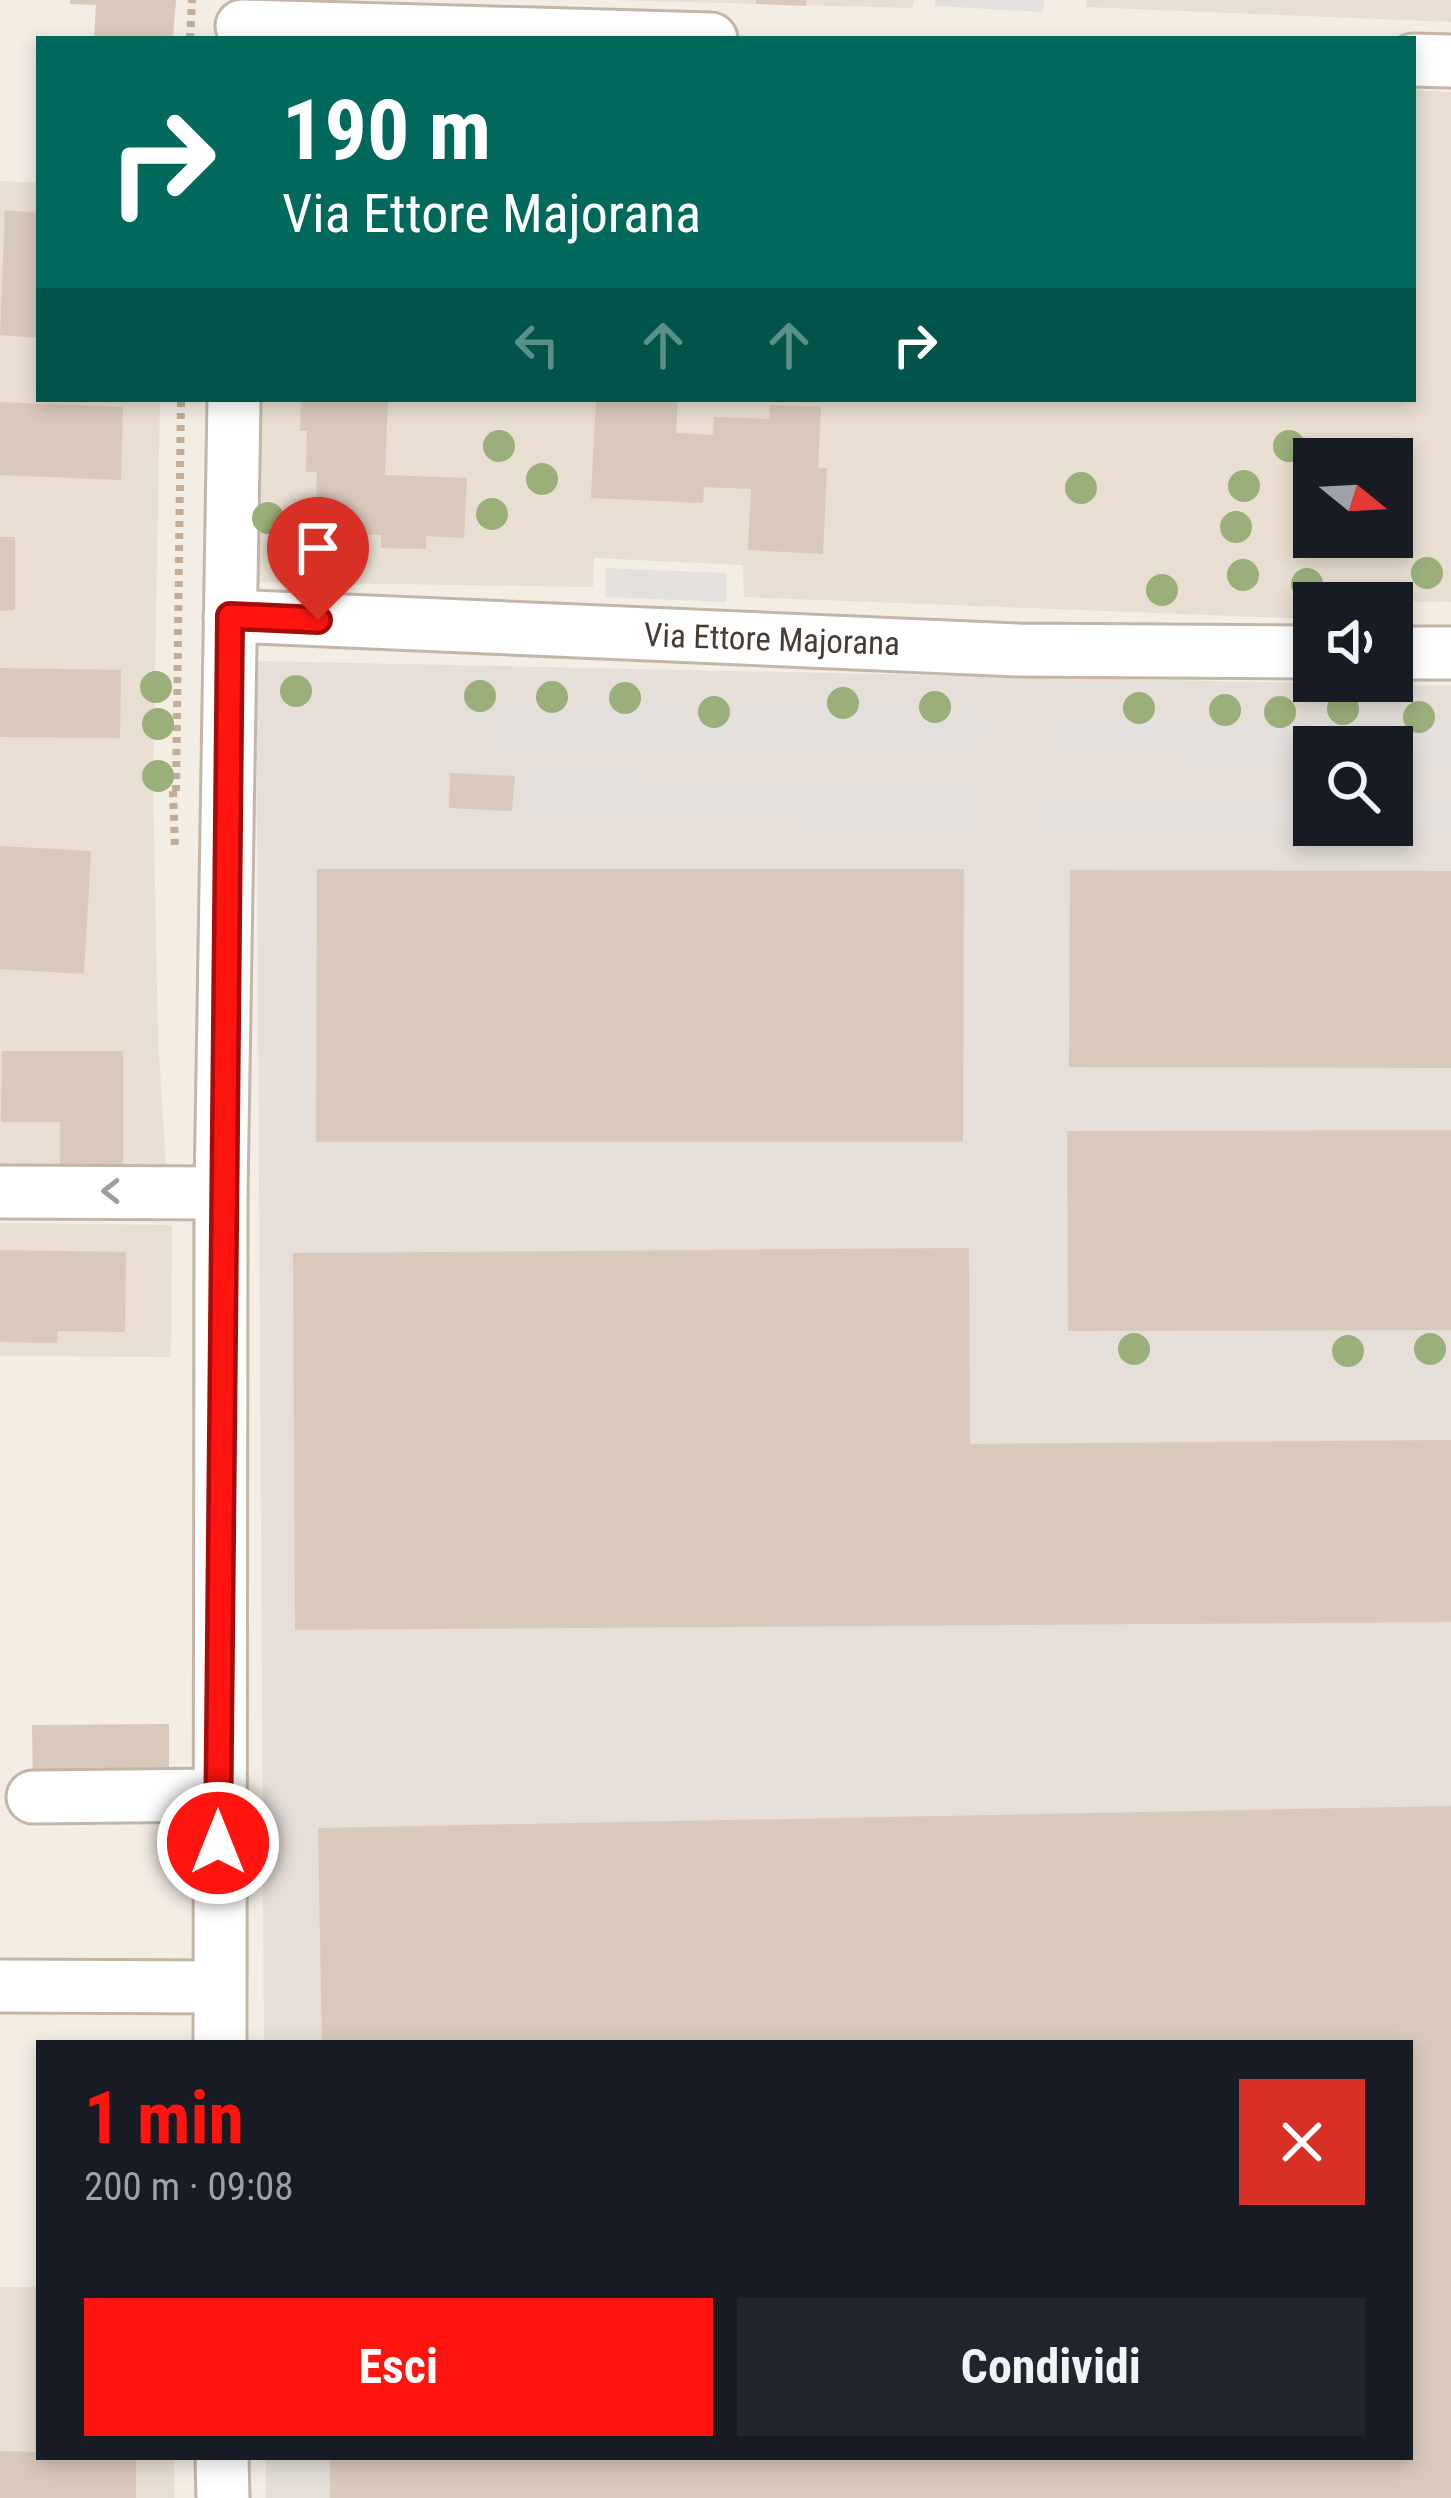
<!DOCTYPE html>
<html lang="it">
<head>
<meta charset="utf-8">
<style>
	:root { --surface:#171b24; --page:#20242c; --text:#f1f3f6; --muted:#9ea1a6; --accent:#ff1410 }
	body { margin:0; font-family:"Roboto Condensed",sans-serif; background:var(--page); color:var(--text); height:100vh; display:flex; flex-direction:column; font-size:45px; white-space:nowrap }
	* { box-sizing:border-box; margin:0 }
	p { font-size:39px; color:var(--muted) }
	.icon { flex:none; width:66px; height:66px; fill:none; stroke:currentColor; stroke-width:2; stroke-linecap:round; stroke-linejoin:round }
	.map { position:relative; flex:1; overflow:hidden }
	.details { position:absolute; left:36px; top:2040px; width:1377px; height:420px; display:flex; flex-direction:column; background:var(--surface); border-radius:0px; box-shadow:0 6px 18px #0003 }
	.details>* { flex:none }
	.guide { position:absolute; left:36px; top:36px; width:1380px; height:366px; border-radius:0px; box-shadow:0 6px 18px #0003; background:#00695c; color:#fff; overflow:hidden }
	.needle { width:78px; rotate:108deg }
	.tools { position:absolute; left:1293px; top:438px; display:grid; gap:24px }
	.tools a { display:grid; place-items:center; width:120px; height:120px; border-radius:0px; background:var(--surface); box-shadow:0 6px 18px #0003; font-size:60px }
	.pin { position:absolute; display:grid; place-items:center; width:102px; height:102px; color:#fff; margin:-123px -51px; border-radius:50% 50% 50% 0; rotate:-45deg; box-shadow:0 0 12px #0007 }
	.pin .icon { rotate:45deg }
	.me { position:absolute; width:132px; margin:-66px; rotate:0deg; stroke-linejoin:round; filter:drop-shadow(0 0 9px #0008) }
	.turn { display:flex; align-items:center; gap:42px; height:252px; padding:0 48px; font-size:54px }
	.turn .icon { width:156px; height:156px; stroke-width:2.5 }
	.turn b { display:block; font-size:84px; line-height:102px }
	.lanes { display:flex; align-items:center; height:114px; padding:0 48px; background:#0003; justify-content:center; gap:60px; direction:ltr }
	.lanes .off { opacity:.35 }
	.round { display:grid; place-items:center; flex:none; width:126px; height:126px; border-radius:0px; background:var(--page) }
	.summary { display:flex; align-items:center; justify-content:space-between; height:204px; padding:0 48px }
	h1 { font-size:72px; font-weight:700; line-height:90px; color:var(--accent) }
	.action { display:flex; gap:24px; margin-top:auto; padding:24px 48px }
	.action a { flex:1; height:138px; border-radius:0px; background:var(--accent); color:#fff; font-size:48px; font-weight:700; line-height:138px; text-align:center }
	.action a+a { background:var(--page); color:var(--text) }
	.map>svg:first-child { display:block }
</style>
</head>
<body>
<div class="map">
<svg width="1451" height="2498" viewBox="0 0 1451 2498">
	<rect width="100%" height="100%" fill="#f4ede4"/>
	<g fill="#e8ded1" fill-rule="evenodd">
		<path d="M611,0H914L912,8Z"/>
		<path d="M1086,0H1451V22L1086,7Z"/>
		<path d="M1413,90L1451,92V602L1409,601L1407,622H1392V603H1314V619L744,597L743,565L594,558L593,587L255,582L259,399H1413ZM1314,459H1392V537H1314Z"/>
		<path d="M0,181L39,183V399H160L153,782L158,1039L167,1182L0,1179Z"/>
		<path d="M0,1223L172,1225L171,1357L0,1356Z"/>
		<path d="M0,2287H39V2457H174V2498H0Z"/>
	</g>
	<path fill="#e5ded9" fill-rule="evenodd" d="M256,661L1451,686V2498H266V2457H1410V2043H264ZM1314,747H1392V825H1314Z"/>
	<g fill="#e4e0dd">
		<path d="M935,0H1044L1043,12L935,6Z"/>
		<path d="M606,568L727,573L726,602L605,597Z"/>
		<path d="M494,710L980,715V748L493,743Z"/>
		<path d="M1057,719L1451,725V759L1392,758V747H1314V757L1056,753Z"/>
		<path d="M527,776L979,792L978,825L526,810Z"/>
		<path d="M1451,797V826L1050,829L1049,800L1314,798V825H1392V798Z"/>
	</g>
	<g fill="#d9c9bb">
		<path d="M70,0H176L173,39H94L96,5L70,4Z"/>
		<path d="M756,0H806V6L756,4Z"/>
		<path d="M5,210L39,213V338L0,335Z"/>
		<path d="M301,399H388L385,475L467,478L464,538L426,536V549L381,548V535L315,533L317,472H306L307,431H300Z"/>
		<path d="M596,399H678L676,433L713,435L714,417L769,419L770,405L821,407L818,468H827L823,554L748,550L751,489L704,487L703,503L591,498Z"/>
		<path d="M0,402L123,407L121,480L0,475Z"/>
		<path d="M0,537H15V610L0,611Z"/>
		<path d="M0,668L121,670L120,738L0,737Z"/>
		<path d="M450,773L515,776L512,811L449,808Z"/>
		<path d="M0,846L91,851L84,974L0,969Z"/>
		<path d="M317,869H964L963,1142H316Z"/>
		<path d="M1070,870L1451,871V1068L1069,1067Z"/>
		<path d="M2,1051H123V1166L60,1165V1122H1Z"/>
		<path d="M1451,1130V1330L1068,1331L1067,1131Z"/>
		<path d="M969,1248L970,1444L1451,1440V1622L295,1630L293,1253Z"/>
		<path d="M0,1250L126,1252L125,1332L58,1331L57,1343L0,1342Z"/>
		<path d="M169,1724V1787L33,1788L32,1725Z"/>
		<path d="M1451,1806V2498H330V2457H1410V2043H322L318,1828Z"/>
		<path d="M0,2451L39,2452V2457H136V2498H0Z"/>
	</g>
	<g fill="none" stroke-linecap="round" stroke-linejoin="round">
		<defs>
			<g id="minor">
				<path d="M242,26L711,39"/>
				<path d="M1413,60L1451,61"/>
				<path d="M230,616L1018,650L1314,652"/>
				<path d="M1392,653H1451"/>
				<path d="M0,1192L221,1193"/>
				<path d="M33,1797L218,1795"/>
				<path d="M0,1986L219,1987"/>
				<path d="M220,2043L221,1193L234,399"/>
				<path d="M222,2457L223,2498"/>
			</g>
		</defs>
		<use href="#minor" stroke="#c3b6a9" stroke-width="57"/>
		<g stroke="#c3ad96" stroke-width="8" stroke-dasharray="6 6" stroke-linecap="butt">
			<path d="M190,39L192,0"/>
			<path d="M173,791L175,849"/>
			<path d="M176,791L181,399"/>
		</g>
		<use href="#minor" stroke="#fff" stroke-width="51"/>
	</g>
	<g fill="#9aaf79">
		<circle cx="499" cy="446" r="16"/>
		<circle cx="1289" cy="446" r="16"/>
		<circle cx="542" cy="479" r="16"/>
		<circle cx="1244" cy="486" r="16"/>
		<circle cx="1081" cy="488" r="16"/>
		<circle cx="492" cy="514" r="16"/>
		<circle cx="268" cy="518" r="16"/>
		<circle cx="1236" cy="527" r="16"/>
		<circle cx="1427" cy="573" r="16"/>
		<circle cx="1243" cy="575" r="16"/>
		<circle cx="1307" cy="584" r="16"/>
		<circle cx="1162" cy="590" r="16"/>
		<circle cx="156" cy="687" r="16"/>
		<circle cx="296" cy="691" r="16"/>
		<circle cx="480" cy="696" r="16"/>
		<circle cx="552" cy="697" r="16"/>
		<circle cx="625" cy="698" r="16"/>
		<circle cx="843" cy="703" r="16"/>
		<circle cx="935" cy="707" r="16"/>
		<circle cx="1139" cy="708" r="16"/>
		<circle cx="1343" cy="709" r="16"/>
		<circle cx="1225" cy="710" r="16"/>
		<circle cx="714" cy="712" r="16"/>
		<circle cx="1280" cy="712" r="16"/>
		<circle cx="1419" cy="717" r="16"/>
		<circle cx="158" cy="724" r="16"/>
		<circle cx="158" cy="776" r="16"/>
		<circle cx="1134" cy="1349" r="16"/>
		<circle cx="1430" cy="1349" r="16"/>
		<circle cx="1348" cy="1351" r="16"/>
	</g>
	<defs><path id="oneway-chevron" d="M-2-3.5L2.5 0L-2 3.5" fill="none" stroke-width="1.6" stroke-linecap="round" stroke-linejoin="round" transform="scale(3)"/></defs>
	<use stroke="#a29e99" href="#oneway-chevron" transform="translate(111 1191) rotate(180)"/>
	<g fill="none" stroke-linecap="round" stroke-linejoin="round">
		<defs>
			<path id="route" d="M218,1843L230,616L318,620"/>
		</defs>
		<use href="#route" stroke="#a60d0a" stroke-width="30"/>
		<use href="#route" stroke="#ff1410" stroke-width="21"/>
	</g>
	<g text-anchor="middle" dominant-baseline="central" stroke-width="10" stroke-linejoin="round" paint-order="stroke">
		<g font-size="33" fill="#463c33" stroke="#fff">
			<text transform="translate(772 639) rotate(2)">Via Ettore Majorana</text>
		</g>
	</g>
</svg>
<div class="tools">
<a><svg class="needle" viewBox="-14 -14 28 28"><path d="M0-13l5 13h-10z" fill="#e53935"/><path d="M0 13l5-13h-10z" fill="#9ea1a6"/></svg></a>
<a><svg class="icon" aria-label="sound" viewBox="0 0 24 24"><path d="M4 9h4l5-4v14l-5-4H4zM17 9q2 3 0 6"/></svg></a>
<a><svg class="icon" aria-label="search" viewBox="0 0 24 24"><circle cx="10" cy="10" r="6"/><path d="M15 15l6 6"/></svg></a>
</div>
<div class="pin" style="left:318px;top:620px;background:#d93025"><svg class="icon" aria-label="arrive" viewBox="0 0 24 24"><path d="M6 21V4h12l-3 4 3 4H6"/></svg></div>
<svg class="me" style="left:218px;top:1843px" viewBox="-20 -20 40 40"><circle r="17" fill="#ff1410" stroke="#fff" stroke-width="3"/><path d="M0-11L8 9 0 5-8 9z" fill="#fff"/></svg>
<div class="guide">
<div class="turn"><svg class="icon" aria-label="right" viewBox="0 0 24 24"><path d="M7 20v-9h11M14 6l5 5-5 5"/></svg><div><b>190 m</b>Via Ettore Majorana</div></div>
<div class="lanes"><svg class="icon off" aria-label="left" viewBox="0 0 24 24"><path d="M17 20v-9H6M10 6l-5 5 5 5"/></svg><svg class="icon off" aria-label="ahead" viewBox="0 0 24 24"><path d="M12 20V5M6 11l6-6 6 6"/></svg><svg class="icon off" aria-label="ahead" viewBox="0 0 24 24"><path d="M12 20V5M6 11l6-6 6 6"/></svg><svg class="icon" aria-label="right" viewBox="0 0 24 24"><path d="M7 20v-9h11M14 6l5 5-5 5"/></svg></div>
</div>
<section class="details">
<div class="summary"><div><h1>1 min</h1><p>200 m · 09:08</p></div><a class="round" style="background:#d93025;color:#fff"><svg class="icon" aria-label="close" viewBox="0 0 24 24"><path d="M6 6l12 12M18 6L6 18"/></svg></a></div>
<div class="action"><a>Esci</a><a>Condividi</a></div>
</section>
</div>
</body>
</html>
